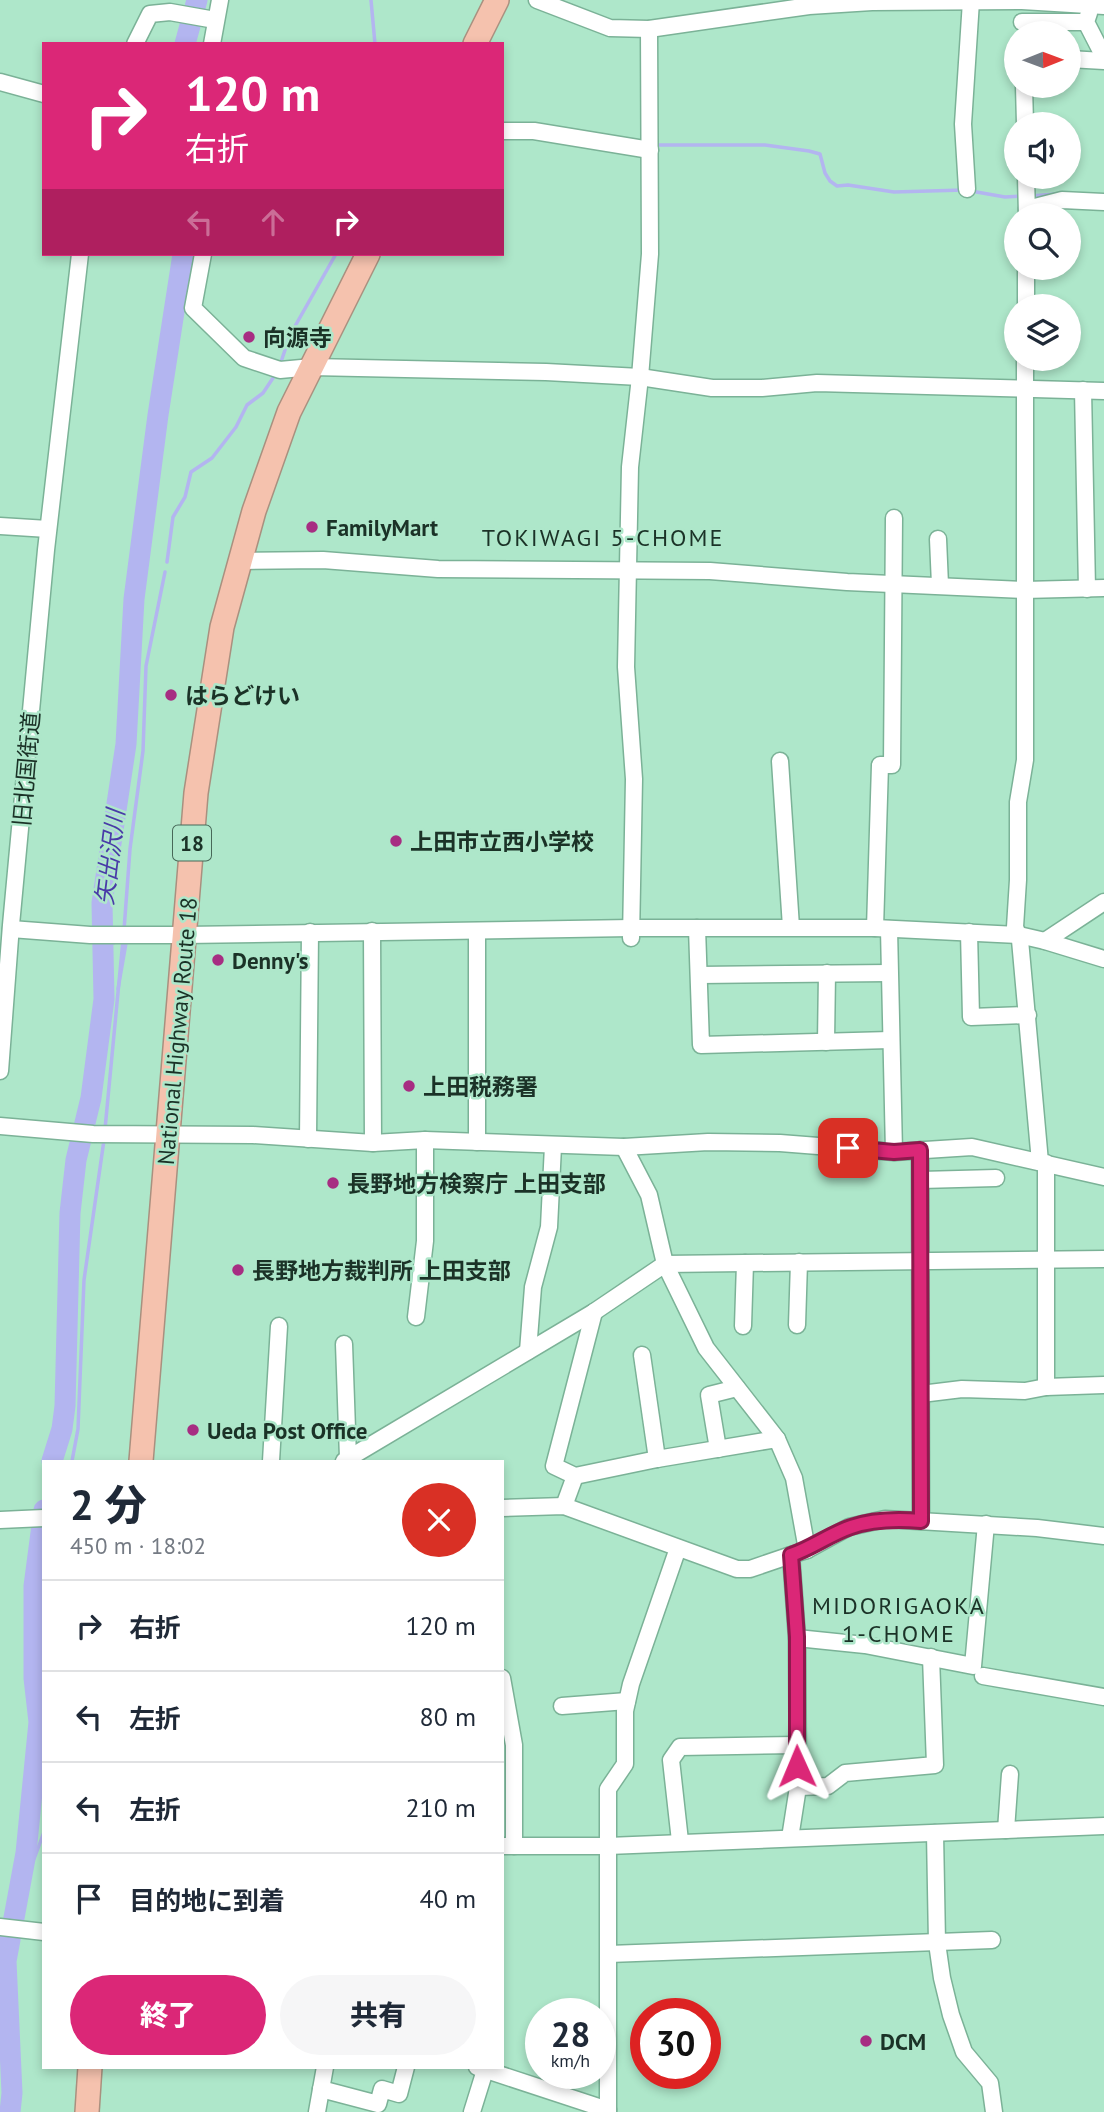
<!DOCTYPE html>
<html lang="ja">
<head>
<meta charset="utf-8">
<style>
	:root { --surface:#fff; --page:#f6f6f7; --text:#1f2937; --muted:#747a83; --line:#e0e1e3; --accent:#db2777 }
	body { margin:0; font-family:"PT Sans","Noto Sans JP",sans-serif; background:var(--page); color:var(--text); height:100vh; display:flex; flex-direction:column; font-size:26px; white-space:nowrap }
	* { box-sizing:border-box; margin:0 }
	p { font-size:23px; color:var(--muted) }
	.icon { flex:none; width:38px; height:38px; fill:none; stroke:currentColor; stroke-width:2; stroke-linecap:round; stroke-linejoin:round }
	.map { position:relative; flex:1; overflow:hidden }
	.sheet { position:absolute; left:42px; top:1460px; width:462px; height:609px; display:flex; flex-direction:column; background:var(--surface); border-radius:0px; box-shadow:0 4px 10px #0003 }
	.sheet>* { flex:none }
	.top-card { position:absolute; left:42px; top:42px; width:462px; height:214px; border-radius:0px; box-shadow:0 4px 10px #0003; background:#db2777; color:#fff; overflow:hidden }
	.needle { width:46px; rotate:89deg }
	.fabs { position:absolute; left:1004px; top:21px; display:grid; gap:14px }
	.fabs a { display:grid; place-items:center; width:77px; height:77px; border-radius:50%; background:var(--surface); box-shadow:0 4px 10px #0003; font-size:35px }
	.speed { position:absolute; left:525px; top:1998px; display:flex; gap:14px; font-size:35px; font-weight:700; text-align:center }
	.speed>* { display:grid; place-content:center; width:91px; height:91px; border-radius:50%; background:var(--surface); box-shadow:0 4px 10px #0003; line-height:1 }
	.speed small { font-size:18px; font-weight:400 }
	.speed .limit { border:10px solid #d22; background:#fff; color:#111 }
	.pin { position:absolute; display:grid; place-items:center; width:60px; height:60px; color:#fff; margin:-30px; border-radius:14px; box-shadow:0 4px 10px #0006 }
	.me { position:absolute; width:77px; margin:-38px; rotate:359deg; stroke-linejoin:round; filter:drop-shadow(0 0 5px #0008) }
	.turn { display:flex; align-items:center; gap:24px; height:147px; padding:0 28px; font-size:32px }
	.turn .icon { width:91px; height:91px; stroke-width:2.5 }
	.turn b { display:block; font-size:49px; line-height:60px }
	.lanes { display:flex; align-items:center; height:66px; padding:0 28px; background:#0003; justify-content:center; gap:35px; direction:ltr }
	.lanes .off { opacity:.35 }
	.round { display:grid; place-items:center; flex:none; width:74px; height:74px; border-radius:37px; background:var(--page) }
	.headline { display:flex; align-items:center; justify-content:space-between; height:119px; padding:0 28px }
	h1 { font-size:42px; font-weight:800; line-height:52px }
	.cta { display:flex; gap:14px; margin-top:auto; padding:14px 28px }
	.cta a { flex:1; height:80px; border-radius:42px; background:var(--accent); color:#fff; font-size:28px; font-weight:800; line-height:80px; text-align:center }
	.cta a+a { background:var(--page); color:var(--text) }
	ul { padding:0; list-style:none }
	li { display:flex; align-items:center; gap:21px; height:91px; padding:0 28px; border-top:2px solid var(--line) }
	li div { flex:1 }
	li b { display:block; font-size:26px }
	li em { font-style:normal }
	.map>svg:first-child { display:block }
</style>
</head>
<body>
<div class="map">
<svg width="1104" height="2112" viewBox="0 0 1104 2112">
	<rect width="100%" height="100%" fill="#aee7ca"/>
	<g fill="none" stroke-linecap="round" stroke-linejoin="round">
		<g stroke="#b3b5f0" stroke-width="3.5">
			<path d="M371,0L375,44"/>
			<path d="M655,145H765L809,151L820,154L825,173L830,181L837,186L848,185L894,192L964,190"/>
			<path d="M971,191L1005,197L1023,196"/>
			<path d="M1030,196L1057,194"/>
			<path d="M280,365L290,335L336,254"/>
			<path d="M167,562L173,517L185,497L191,472L212,458L236,427L247,405L263,393L275,375"/>
			<path d="M124,930L130,849L143,751L146,666L165,572"/>
			<path d="M101,943H114"/>
			<path d="M118,989L126,943"/>
			<path d="M105,1129L123,940"/>
			<path d="M72,1461L78,1429L84,1280L104,1140"/>
			<path d="M23,1865L34,1859L44,1832"/>
		</g>
		<g stroke="#b3b5f0" stroke-width="21">
			<path d="M185,44L197,0"/>
			<path d="M52,1461L62,1429L65,1406L70,1213L76,1160L91,1098L104,999L102,903L126,744L134,599L158,415L183,254"/>
			<path d="M10,2112L12,2093L6,1961L26,1853L39,1722L34,1678V1586L44,1510"/>
		</g>
		<defs>
			<g id="minor">
				<path d="M537,0L610,28L649,29L809,6L872,2L1022,1L1104,6"/>
				<path d="M1089,13L1086,22L1104,57"/>
				<path d="M1022,22H1086"/>
				<path d="M135,44L150,14L170,12L215,20"/>
				<path d="M212,44L220,0"/>
				<path d="M1069,59L1104,61"/>
				<path d="M0,82L44,94"/>
				<path d="M1024,86L1025,124"/>
				<path d="M502,131H534L650,150"/>
				<path d="M1026,177L1027,215"/>
				<path d="M967,189L963,124L971,1"/>
				<path d="M1027,209L1062,200L1104,202"/>
				<path d="M203,254L193,308L244,358L280,370L312,367L546,372L640,377L712,388H762L817,383L1104,391"/>
				<path d="M1026,306V268"/>
				<path d="M1025,359V760L1018,802V880L1015,927L1020,940L1040,1162"/>
				<path d="M1083,390L1087,589"/>
				<path d="M0,526L48,529"/>
				<path d="M938,539L940,585"/>
				<path d="M239,561L323,560L438,569L710,571L847,582L1024,590L1104,588"/>
				<path d="M780,761L791,927"/>
				<path d="M697,928L701,1045L890,1040"/>
				<path d="M875,928L880,765H892L894,518"/>
				<path d="M11,929L90,935H185L631,928H875L1019,935L1045,941L1104,959"/>
				<path d="M889,929L894,1152"/>
				<path d="M372,931L373,1143"/>
				<path d="M969,932L971,1017L1028,1015"/>
				<path d="M631,938L634,779L626,667L630,467L640,377L650,254L649,29"/>
				<path d="M1045,941L1104,902"/>
				<path d="M700,975L889,973"/>
				<path d="M826,1042L827,973"/>
				<path d="M0,1071L11,925L46,550L80,254"/>
				<path d="M0,1126L93,1134L253,1135L373,1143L425,1140L624,1147L708,1142L780,1143L894,1152L972,1147L1104,1177"/>
				<path d="M308,1139L310,932"/>
				<path d="M477,1142V931"/>
				<path d="M624,1147L649,1195L665,1264L706,1348L777,1439L794,1478L807,1550"/>
				<path d="M920,1150L921,1521"/>
				<path d="M1046,1163V1387"/>
				<path d="M921,1180L996,1178"/>
				<path d="M594,1312L554,1466L575,1476L657,1459L777,1439"/>
				<path d="M416,1317L425,1241V1140"/>
				<path d="M797,1325L799,1262"/>
				<path d="M743,1326L745,1263"/>
				<path d="M344,1344L348,1458"/>
				<path d="M528,1351L533,1287L549,1227L553,1146"/>
				<path d="M642,1355L657,1459"/>
				<path d="M921,1394L962,1389L1025,1391L1046,1387L1104,1385"/>
				<path d="M718,1449L709,1395L737,1388"/>
				<path d="M271,1461L279,1326"/>
				<path d="M344,1461L594,1312L665,1264L1104,1259"/>
				<path d="M564,1506L575,1476"/>
				<path d="M502,1508L564,1506L737,1569H750L791,1555L807,1550L849,1527L885,1519L1037,1528L1104,1536"/>
				<path d="M0,1520L44,1518"/>
				<path d="M797,1638L865,1645L973,1666L986,1524"/>
				<path d="M983,1676L1104,1697"/>
				<path d="M502,1678L514,1745V1846"/>
				<path d="M562,1706L627,1701"/>
				<path d="M798,1787L828,1786L845,1773L935,1765L931,1657"/>
				<path d="M1006,1830L1010,1774"/>
				<path d="M935,1833L937,1943L942,1978L951,2015L964,2052L990,2083L994,2112"/>
				<path d="M790,1838L798,1787L797,1638L791,1555"/>
				<path d="M680,1841L671,1760L680,1747L797,1745"/>
				<path d="M502,1846H608L1104,1826"/>
				<path d="M0,1927L44,1932"/>
				<path d="M609,1954L992,1940"/>
				<path d="M477,2067L608,2110"/>
				<path d="M321,2089L378,2104L382,2089L399,2094L406,2067"/>
				<path d="M317,2112L325,2067"/>
				<path d="M472,2112L486,2067"/>
				<path d="M608,2112V1789L625,1764V1711L631,1684L678,1548"/>
			</g>
			<g id="highway">
				<path d="M475,44L497,0"/>
				<path d="M141,1461L196,793L222,627L254,511L289,412L368,254"/>
				<path d="M87,2112L90,2067"/>
			</g>
		</defs>
		<use href="#minor" stroke="#7bb297" stroke-width="19"/>
		<use href="#highway" stroke="#a9907f" stroke-width="26"/>
		<use href="#minor" stroke="#fff" stroke-width="16"/>
		<use href="#highway" stroke="#f5c2ae" stroke-width="23"/>
	</g>
	<g fill="none" stroke-linecap="round" stroke-linejoin="round">
		<defs>
			<path id="route" d="M797,1766V1637L791,1555C812,1548 830,1534 851,1527C874,1519 897,1519 921,1521L920,1150L894,1152L848,1148"/>
		</defs>
		<use href="#route" stroke="#8e194d" stroke-width="18"/>
		<use href="#route" stroke="#db2777" stroke-width="12"/>
	</g>
	<g fill="#a72d82" stroke="#aee7ca" stroke-width="2.5">
		<circle cx="249" cy="337" r="7"/>
		<circle cx="312" cy="527" r="7"/>
		<circle cx="171" cy="695" r="7"/>
		<circle cx="396" cy="841" r="7"/>
		<circle cx="218" cy="960" r="7"/>
		<circle cx="409" cy="1086" r="7"/>
		<circle cx="333" cy="1183" r="7"/>
		<circle cx="238" cy="1270" r="7"/>
		<circle cx="193" cy="1430" r="7"/>
		<circle cx="866" cy="2041" r="7"/>
	</g>
	<g text-anchor="middle" dominant-baseline="central" stroke-width="5" stroke-linejoin="round" paint-order="stroke">
		<rect fill="#aee7ca" stroke="#476858" stroke-width="2" x="173" y="825.5" width="38" height="35" rx="5"/>
		<g font-size="21" font-weight="bold" fill="#1b3227">
			<text x="192" y="843">18</text>
		</g>
		<g font-size="23" font-weight="bold" fill="#1b3227" stroke="#aee7ca" text-anchor="start">
			<text x="263" y="337">向源寺</text>
			<text x="326" y="527">FamilyMart</text>
			<text x="185" y="695">はらどけい</text>
			<text x="410" y="841">上田市立西小学校</text>
			<text x="232" y="960">Denny's</text>
			<text x="423" y="1086">上田税務署</text>
			<text x="347" y="1183">長野地方検察庁 上田支部</text>
			<text x="252" y="1270">長野地方裁判所 上田支部</text>
			<text x="207" y="1430">Ueda Post Office</text>
			<text x="880" y="2041">DCM</text>
		</g>
		<g font-size="23" fill="#1b3227" stroke="#aee7ca">
			<text transform="translate(26 769) rotate(-85)">旧北国街道</text>
			<text transform="translate(177 1031) rotate(-85)">National Highway Route 18</text>
		</g>
		<g font-size="24" letter-spacing="2" fill="#1b3227" stroke="#aee7ca">
			<text x="603" y="537">TOKIWAGI 5-CHOME</text>
			<text x="899" y="1605">MIDORIGAOKA<tspan x="899" dy="28">1-CHOME</tspan></text>
		</g>
		<g font-size="24" font-style="italic" fill="#493ba8" stroke="#aee7ca">
			<text transform="translate(110 857) rotate(-83)">矢出沢川</text>
		</g>
	</g>
</svg>
<div class="fabs">
<a><svg class="needle" viewBox="-14 -14 28 28"><path d="M0-13l5 13h-10z" fill="#e53935"/><path d="M0 13l5-13h-10z" fill="#747a83"/></svg></a>
<a><svg class="icon" aria-label="sound" viewBox="0 0 24 24"><path d="M4 9h4l5-4v14l-5-4H4zM17 9q2 3 0 6"/></svg></a>
<a><svg class="icon" aria-label="search" viewBox="0 0 24 24"><circle cx="10" cy="10" r="6"/><path d="M15 15l6 6"/></svg></a>
<a><svg class="icon" aria-label="layers" viewBox="0 0 24 24"><path d="M12 4l9 5-9 5-9-5zM3 14l9 5 9-5"/></svg></a>
</div>
<div class="speed"><div>28<small>km/h</small></div><div class="limit">30</div></div>
<div class="pin" style="left:848px;top:1148px;background:#d93025"><svg class="icon" aria-label="arrive" viewBox="0 0 24 24"><path d="M6 21V4h12l-3 4 3 4H6"/></svg></div>
<svg class="me" style="left:797px;top:1766px" viewBox="-20 -20 40 40"><path d="M0-17L14 15 0 8-14 15z" fill="#db2777" stroke="#fff" stroke-width="4"/></svg>
<div class="top-card">
<div class="turn"><svg class="icon" aria-label="right" viewBox="0 0 24 24"><path d="M7 20v-9h11M14 6l5 5-5 5"/></svg><div><b>120 m</b>右折</div></div>
<div class="lanes"><svg class="icon off" aria-label="left" viewBox="0 0 24 24"><path d="M17 20v-9H6M10 6l-5 5 5 5"/></svg><svg class="icon off" aria-label="ahead" viewBox="0 0 24 24"><path d="M12 20V5M6 11l6-6 6 6"/></svg><svg class="icon" aria-label="right" viewBox="0 0 24 24"><path d="M7 20v-9h11M14 6l5 5-5 5"/></svg></div>
</div>
<section class="sheet">
<div class="headline"><div><h1>2 分</h1><p>450 m · 18:02</p></div><a class="round" style="background:#d93025;color:#fff"><svg class="icon" aria-label="close" viewBox="0 0 24 24"><path d="M6 6l12 12M18 6L6 18"/></svg></a></div>
<ul>
<li><svg class="icon" aria-label="right" viewBox="0 0 24 24"><path d="M7 20v-9h11M14 6l5 5-5 5"/></svg><div><b>右折</b></div><em>120 m</em></li>
<li><svg class="icon" aria-label="left" viewBox="0 0 24 24"><path d="M17 20v-9H6M10 6l-5 5 5 5"/></svg><div><b>左折</b></div><em>80 m</em></li>
<li><svg class="icon" aria-label="left" viewBox="0 0 24 24"><path d="M17 20v-9H6M10 6l-5 5 5 5"/></svg><div><b>左折</b></div><em>210 m</em></li>
<li><svg class="icon" aria-label="arrive" viewBox="0 0 24 24"><path d="M6 21V4h12l-3 4 3 4H6"/></svg><div><b>目的地に到着</b></div><em>40 m</em></li>
</ul>
<div class="cta"><a>終了</a><a>共有</a></div>
</section>
</div>
</body>
</html>
